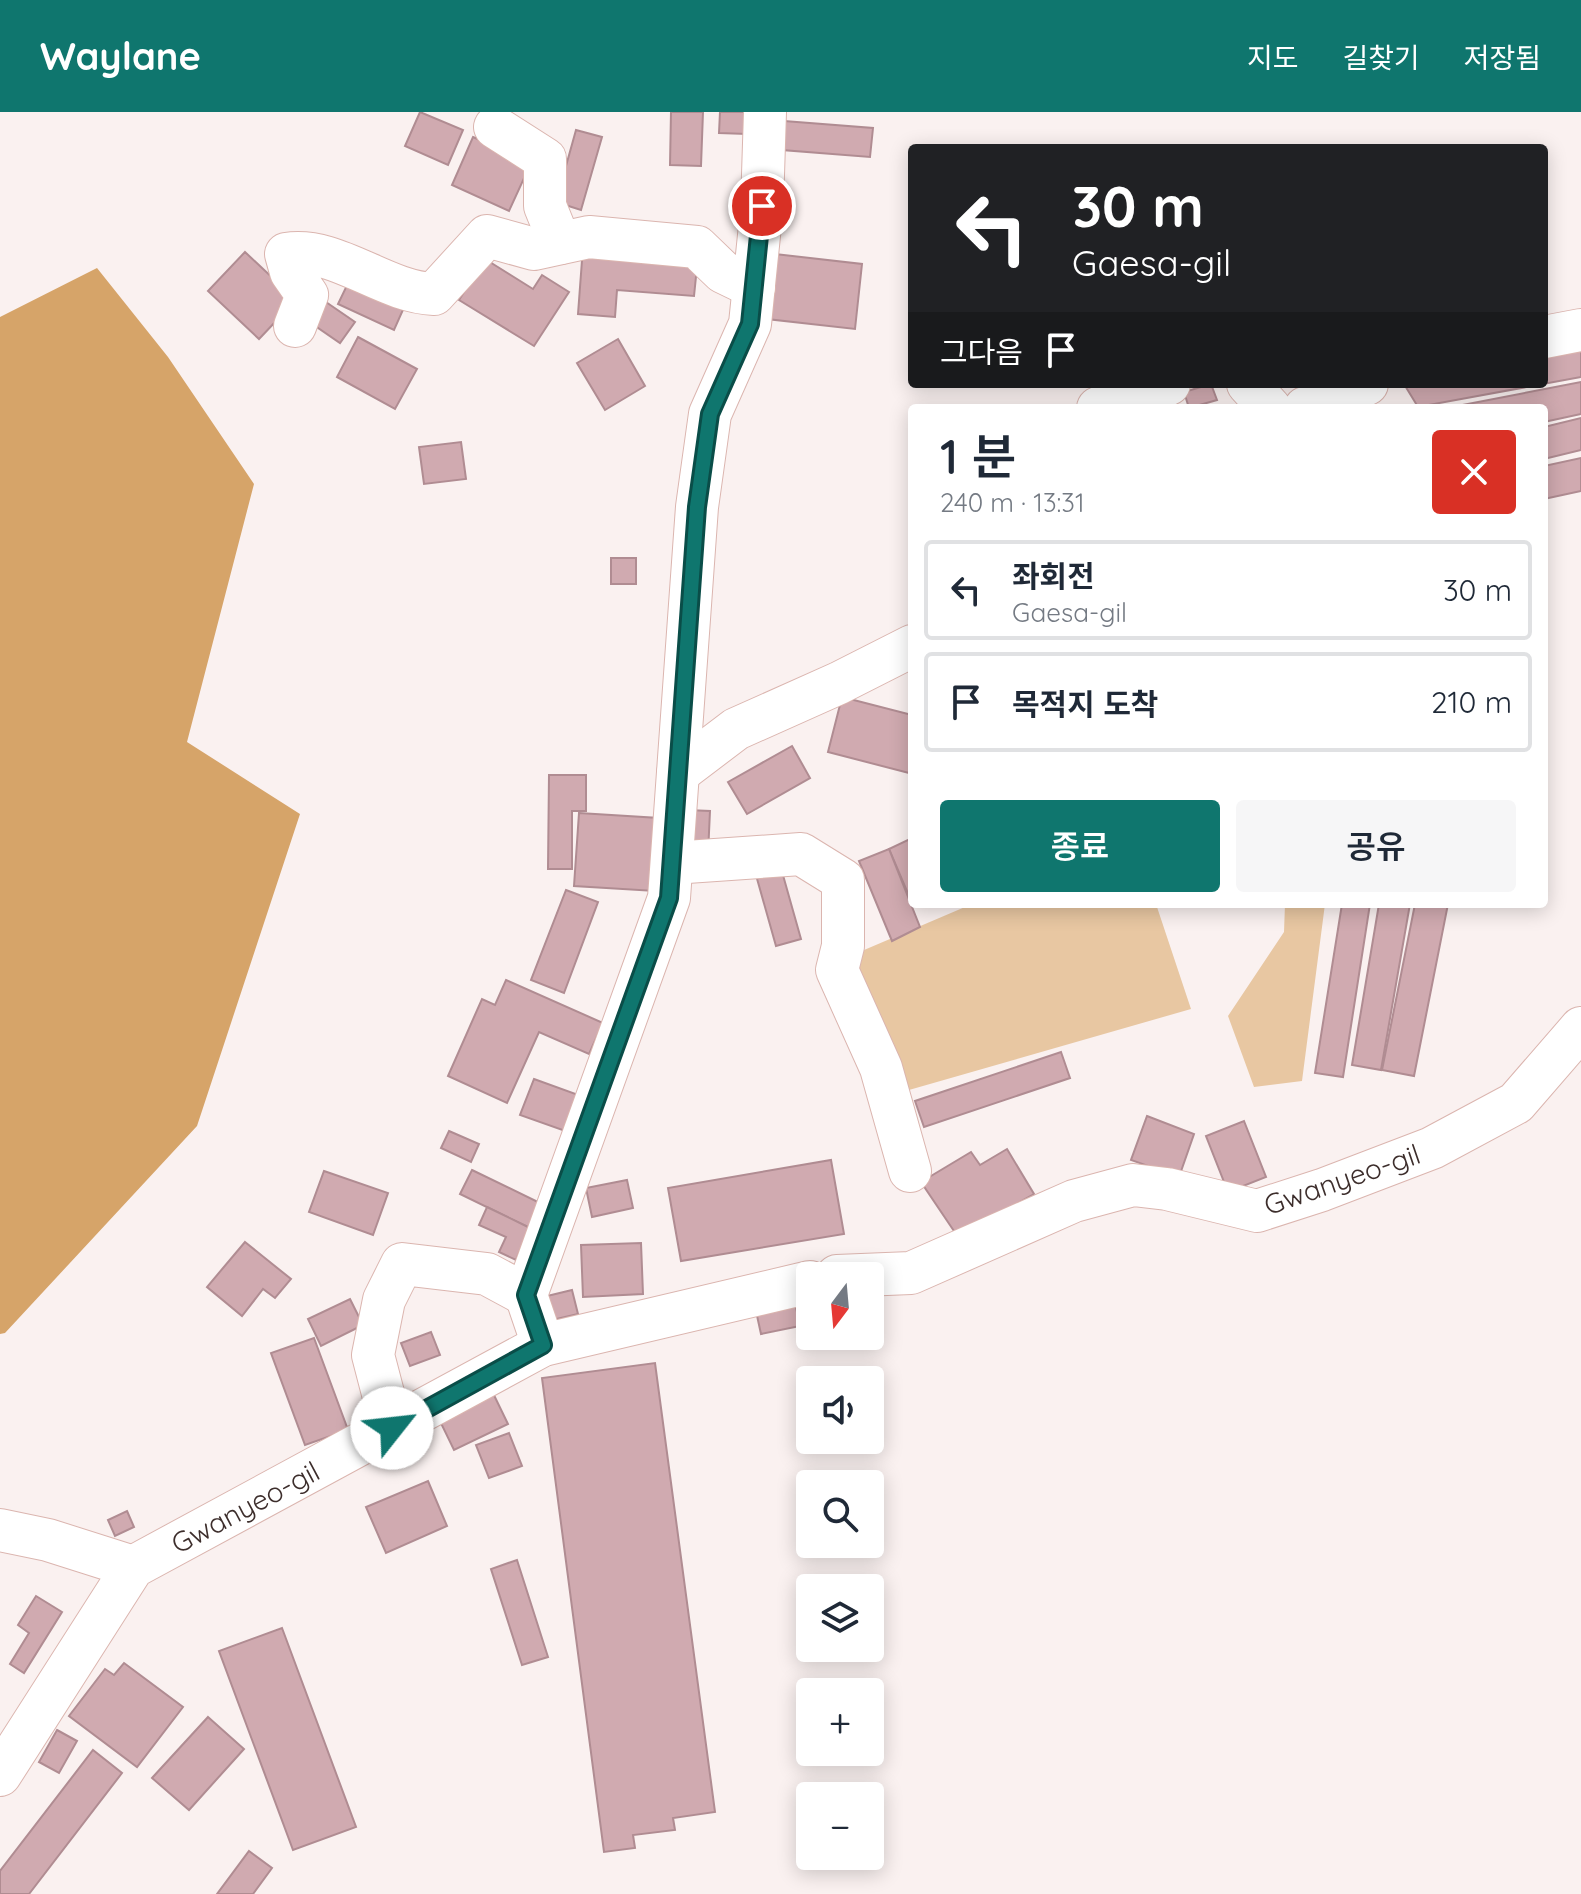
<!DOCTYPE html>
<html lang="ko">
<head>
<meta charset="utf-8">
<style>
	:root { --surface:#fff; --page:#f6f6f7; --text:#1f2937; --muted:#747a83; --line:#e0e1e3; --accent:#0f766e }
	body { margin:0; font-family:Quicksand,"Noto Sans KR",sans-serif; background:var(--page); color:var(--text); height:100vh; display:flex; flex-direction:column; font-size:30px; white-space:nowrap }
	* { box-sizing:border-box; margin:0 }
	p { font-size:26px; color:var(--muted) }
	.icon { flex:none; width:44px; height:44px; fill:none; stroke:currentColor; stroke-width:2; stroke-linecap:round; stroke-linejoin:round }
	.map { position:relative; flex:1; overflow:hidden }
	.sheet { position:absolute; left:908px; top:292px; width:640px; height:504px; display:flex; flex-direction:column; background:var(--surface); border-radius:8px; box-shadow:0 4px 20px #0003 }
	.sheet>* { flex:none }
	.banner { position:absolute; left:908px; top:32px; width:640px; height:244px; border-radius:8px; box-shadow:0 4px 20px #0003; background:#202124; color:#fff; overflow:hidden }
	.needle { width:52px; rotate:196deg }
	.tools { position:absolute; left:796px; top:1150px; display:grid; gap:16px }
	.tools a { display:grid; place-items:center; width:88px; height:88px; border-radius:8px; background:var(--surface); box-shadow:0 4px 20px #0003; font-size:40px }
	.pin { position:absolute; display:grid; place-items:center; width:68px; height:68px; color:#fff; margin:-34px; border:4px solid #fff; border-radius:50%; box-shadow:0 2px 8px #0007 }
	.me { position:absolute; width:88px; margin:-44px; rotate:61deg; stroke-linejoin:round; filter:drop-shadow(0 0 6px #0008) }
	.turn { display:flex; align-items:center; gap:28px; height:168px; padding:0 32px; font-size:36px }
	.turn .icon { width:104px; height:104px; stroke-width:2.5 }
	.turn b { display:block; font-size:56px; line-height:68px }
	.then { display:flex; align-items:center; height:76px; padding:0 32px; background:#0003; gap:16px; font-size:30px }
	.round { display:grid; place-items:center; flex:none; width:84px; height:84px; border-radius:8px; background:var(--page) }
	.overview { display:flex; align-items:center; justify-content:space-between; height:136px; padding:0 32px }
	h1 { font-size:48px; font-weight:600; line-height:60px }
	.action { display:flex; gap:16px; margin-top:auto; padding:16px 32px }
	.action a { flex:1; height:92px; border-radius:8px; background:var(--accent); color:#fff; font-size:32px; font-weight:600; line-height:92px; text-align:center }
	.action a+a { background:var(--page); color:var(--text) }
	ul { padding:0; list-style:none }
	li { display:flex; align-items:center; gap:24px; height:100px; margin:0 16px 12px; padding:0 16px; border:4px solid var(--line); border-radius:8px }
	li div { flex:1 }
	li b { display:block; font-size:30px }
	li em { font-style:normal }
	header { display:flex; align-items:center; gap:48px; box-sizing:border-box; height:112px; padding:0 40px; background:var(--accent); color:#fff }
	header strong { font-size:38px }
	nav { display:flex; gap:44px; margin-inline-start:auto; font-size:28px }
	.map>svg:first-child { display:block }
</style>
</head>
<body>
<header>
<strong>Waylane</strong>
<nav><a>지도</a><a>길찾기</a><a>저장됨</a></nav>
</header>
<div class="map">
<svg width="1581" height="1782" viewBox="0 0 1581 1782">
	<rect width="100%" height="100%" fill="#faf1f0"/>
	<g fill="#e8c7a2">
		<path d="M972,792H1022L1025,796L1039,792H1156L1191,897L902,980L850,844Z"/>
		<path d="M1285,792H1325L1302,969L1254,975L1228,904L1284,820Z"/>
	</g>
	<path fill="#d6a469" d="M97,156L168,245L254,372L187,630L300,702L197,1014L5,1221L0,1222V205Z"/>
	<g fill="#d0aab0" stroke="#b08c92" stroke-width="2">
		<path d="M420,0L463,18L448,53L405,34Z"/>
		<path d="M671,0H703L701,54L670,53Z"/>
		<path d="M720,0H747V22L719,21Z"/>
		<path d="M784,9L873,16L870,45L782,38Z"/>
		<path d="M576,18L602,25L581,98L556,90Z"/>
		<path d="M473,25L531,51L509,99L452,73Z"/>
		<path d="M583,135L698,145L694,184L617,178L615,205L578,202Z"/>
		<path d="M245,140L296,188L259,227L208,179Z"/>
		<path d="M775,142L862,152L855,217L767,207Z"/>
		<path d="M485,147L533,177L542,163L569,180L534,234L459,188Z"/>
		<path d="M351,165L406,191L394,218L338,192Z"/>
		<path d="M323,188L355,210L340,231L308,209Z"/>
		<path d="M358,225L417,257L395,297L337,265Z"/>
		<path d="M618,227L645,274L605,298L577,251Z"/>
		<path d="M1581,231V265L1418,295L1404,272H1544V238Z"/>
		<path d="M1581,270V302L1544,310V296H1447Z"/>
		<path d="M1211,272L1217,288L1189,296L1184,280Z"/>
		<path d="M1581,306V338L1544,347V315Z"/>
		<path d="M461,330L466,367L424,372L419,335Z"/>
		<path d="M1581,346V379L1544,387V354Z"/>
		<rect x="611" y="446" width="25" height="26"/>
		<path d="M842,585L912,603V648L909,661L828,640Z"/>
		<path d="M792,634L810,666L747,702L728,670Z"/>
		<path d="M549,663H586V699H572V757H548Z"/>
		<path d="M687,698L710,699L708,742L685,741Z"/>
		<path d="M579,701L659,706L655,779L574,774Z"/>
		<path d="M912,726V791L889,737Z"/>
		<path d="M889,737L920,815L892,829L859,749Z"/>
		<path d="M779,749L801,827L776,834L754,756Z"/>
		<path d="M566,778L598,790L564,881L531,868Z"/>
		<path d="M1342,792H1370L1343,965L1315,961Z"/>
		<path d="M1379,792H1410L1381,958L1352,953Z"/>
		<path d="M1415,792H1448L1414,964L1382,958Z"/>
		<path d="M506,868L603,911L589,942L539,920L507,991L448,964L482,887L495,893Z"/>
		<path d="M1061,940L1070,966L924,1015L915,989Z"/>
		<path d="M534,967L584,985L571,1021L520,1003Z"/>
		<path d="M1147,1004L1194,1022L1179,1065L1131,1048Z"/>
		<path d="M1244,1009L1266,1065L1228,1080L1206,1024Z"/>
		<path d="M449,1019L479,1032L471,1050L441,1036Z"/>
		<path d="M1007,1037L1034,1082L958,1125L921,1070L971,1040L980,1053Z"/>
		<path d="M831,1048L844,1122L681,1149L668,1076Z"/>
		<path d="M472,1058L542,1092L530,1116L460,1082Z"/>
		<path d="M324,1059L388,1081L373,1123L309,1100Z"/>
		<path d="M627,1068L633,1096L592,1105L586,1076Z"/>
		<path d="M487,1095L530,1116L516,1148L499,1140L506,1125L479,1113Z"/>
		<path d="M245,1130L291,1167L275,1186L263,1177L242,1204L207,1175Z"/>
		<path d="M641,1131L643,1182L583,1185L581,1133Z"/>
		<path d="M572,1178L578,1202L548,1209L543,1185Z"/>
		<path d="M350,1187L363,1213L321,1234L308,1207Z"/>
		<path d="M795,1191L800,1214L761,1222L756,1199Z"/>
		<path d="M431,1220L440,1243L410,1254L401,1231Z"/>
		<path d="M314,1226L348,1318L305,1333L271,1241Z"/>
		<path d="M655,1251L715,1700L673,1706L675,1718L633,1723L635,1736L604,1740L542,1266Z"/>
		<path d="M491,1277L508,1312L454,1338L437,1303Z"/>
		<path d="M509,1321L522,1354L489,1366L476,1333Z"/>
		<path d="M428,1369L447,1414L386,1441L366,1395Z"/>
		<path d="M127,1399L134,1415L115,1424L108,1408Z"/>
		<path d="M517,1448L548,1545L522,1553L491,1457Z"/>
		<path d="M36,1484L62,1500L24,1561L10,1552L29,1521L18,1513Z"/>
		<path d="M282,1516L356,1715L293,1738L219,1539Z"/>
		<path d="M124,1551L183,1595L137,1655L69,1604L105,1557L114,1563Z"/>
		<path d="M208,1605L244,1637L189,1698L152,1666Z"/>
		<path d="M57,1618L77,1629L59,1661L39,1650Z"/>
		<path d="M93,1638L122,1661L29,1782H0V1759Z"/>
		<path d="M249,1739L272,1756L253,1782H217Z"/>
	</g>
	<g fill="none" stroke-linecap="round" stroke-linejoin="round">
		<defs>
			<g id="minor">
				<path d="M495,15L545,47V94L560,131"/>
				<path d="M295,214L307,183L291,160L286,142C337,134 383,180 434,182L487,124L534,137L589,125L697,135L723,160L754,175"/>
				<path d="M1544,225L1581,218"/>
				<path d="M1248,272L1270,296"/>
				<path d="M1098,296L1169,272"/>
				<path d="M1305,296L1327,291L1367,272"/>
				<path d="M678,661L736,617L839,571L912,534"/>
				<path d="M672,751L801,742L843,768V834L837,858L881,956L910,1059"/>
				<path d="M837,1164L911,1161L1074,1089L1133,1073L1167,1077L1257,1099L1322,1078L1432,1036L1516,991L1581,916"/>
				<path d="M543,1233L526,1183L669,786L697,395L710,302L750,212L762,94L765,0"/>
				<path d="M392,1316L373,1243L384,1188L402,1152L487,1162L526,1183"/>
				<path d="M0,1418L48,1428L133,1455"/>
				<path d="M0,1663L133,1455L543,1233L810,1170"/>
			</g>
		</defs>
		<use href="#minor" stroke="#dbb5af" stroke-width="44"/>
		<use href="#minor" stroke="#fff" stroke-width="42"/>
	</g>
	<g fill="none" stroke-linecap="round" stroke-linejoin="round">
		<defs>
			<path id="route" d="M392,1316L543,1233L526,1183L669,786L697,395L710,302L750,212L762,94"/>
		</defs>
		<use href="#route" stroke="#0a4d48" stroke-width="20"/>
		<use href="#route" stroke="#0f766e" stroke-width="14"/>
	</g>
	<g text-anchor="middle" dominant-baseline="central" stroke-width="6" stroke-linejoin="round" paint-order="stroke">
		<g font-size="28" fill="#3d2e2c" stroke="#fff">
			<text transform="translate(1342 1067) rotate(-19)">Gwanyeo-gil</text>
			<text transform="translate(245 1395) rotate(-28)">Gwanyeo-gil</text>
		</g>
	</g>
</svg>
<div class="tools">
<a><svg class="needle" viewBox="-14 -14 28 28"><path d="M0-13l5 13h-10z" fill="#e53935"/><path d="M0 13l5-13h-10z" fill="#747a83"/></svg></a>
<a><svg class="icon" aria-label="sound" viewBox="0 0 24 24"><path d="M4 9h4l5-4v14l-5-4H4zM17 9q2 3 0 6"/></svg></a>
<a><svg class="icon" aria-label="search" viewBox="0 0 24 24"><circle cx="10" cy="10" r="6"/><path d="M15 15l6 6"/></svg></a>
<a><svg class="icon" aria-label="layers" viewBox="0 0 24 24"><path d="M12 4l9 5-9 5-9-5zM3 14l9 5 9-5"/></svg></a>
<a>+</a>
<a>−</a>
</div>
<div class="pin" style="left:762px;top:94px;background:#d93025"><svg class="icon" aria-label="arrive" viewBox="0 0 24 24"><path d="M6 21V4h12l-3 4 3 4H6"/></svg></div>
<svg class="me" style="left:392px;top:1316px" viewBox="-20 -20 40 40"><circle r="19" fill="#fff"/><path d="M0-13L10 11 0 6-10 11z" fill="#0f766e"/></svg>
<div class="banner">
<div class="turn"><svg class="icon" aria-label="left" viewBox="0 0 24 24"><path d="M17 20v-9H6M10 6l-5 5 5 5"/></svg><div><b>30 m</b>Gaesa-gil</div></div>
<div class="then">그다음<svg class="icon" aria-label="arrive" viewBox="0 0 24 24"><path d="M6 21V4h12l-3 4 3 4H6"/></svg></div>
</div>
<section class="sheet">
<div class="overview"><div><h1>1 분</h1><p>240 m · 13:31</p></div><a class="round" style="background:#d93025;color:#fff"><svg class="icon" aria-label="close" viewBox="0 0 24 24"><path d="M6 6l12 12M18 6L6 18"/></svg></a></div>
<ul>
<li><svg class="icon" aria-label="left" viewBox="0 0 24 24"><path d="M17 20v-9H6M10 6l-5 5 5 5"/></svg><div><b>좌회전</b><p>Gaesa-gil</p></div><em>30 m</em></li>
<li><svg class="icon" aria-label="arrive" viewBox="0 0 24 24"><path d="M6 21V4h12l-3 4 3 4H6"/></svg><div><b>목적지 도착</b></div><em>210 m</em></li>
</ul>
<div class="action"><a>종료</a><a>공유</a></div>
</section>
</div>
</body>
</html>
